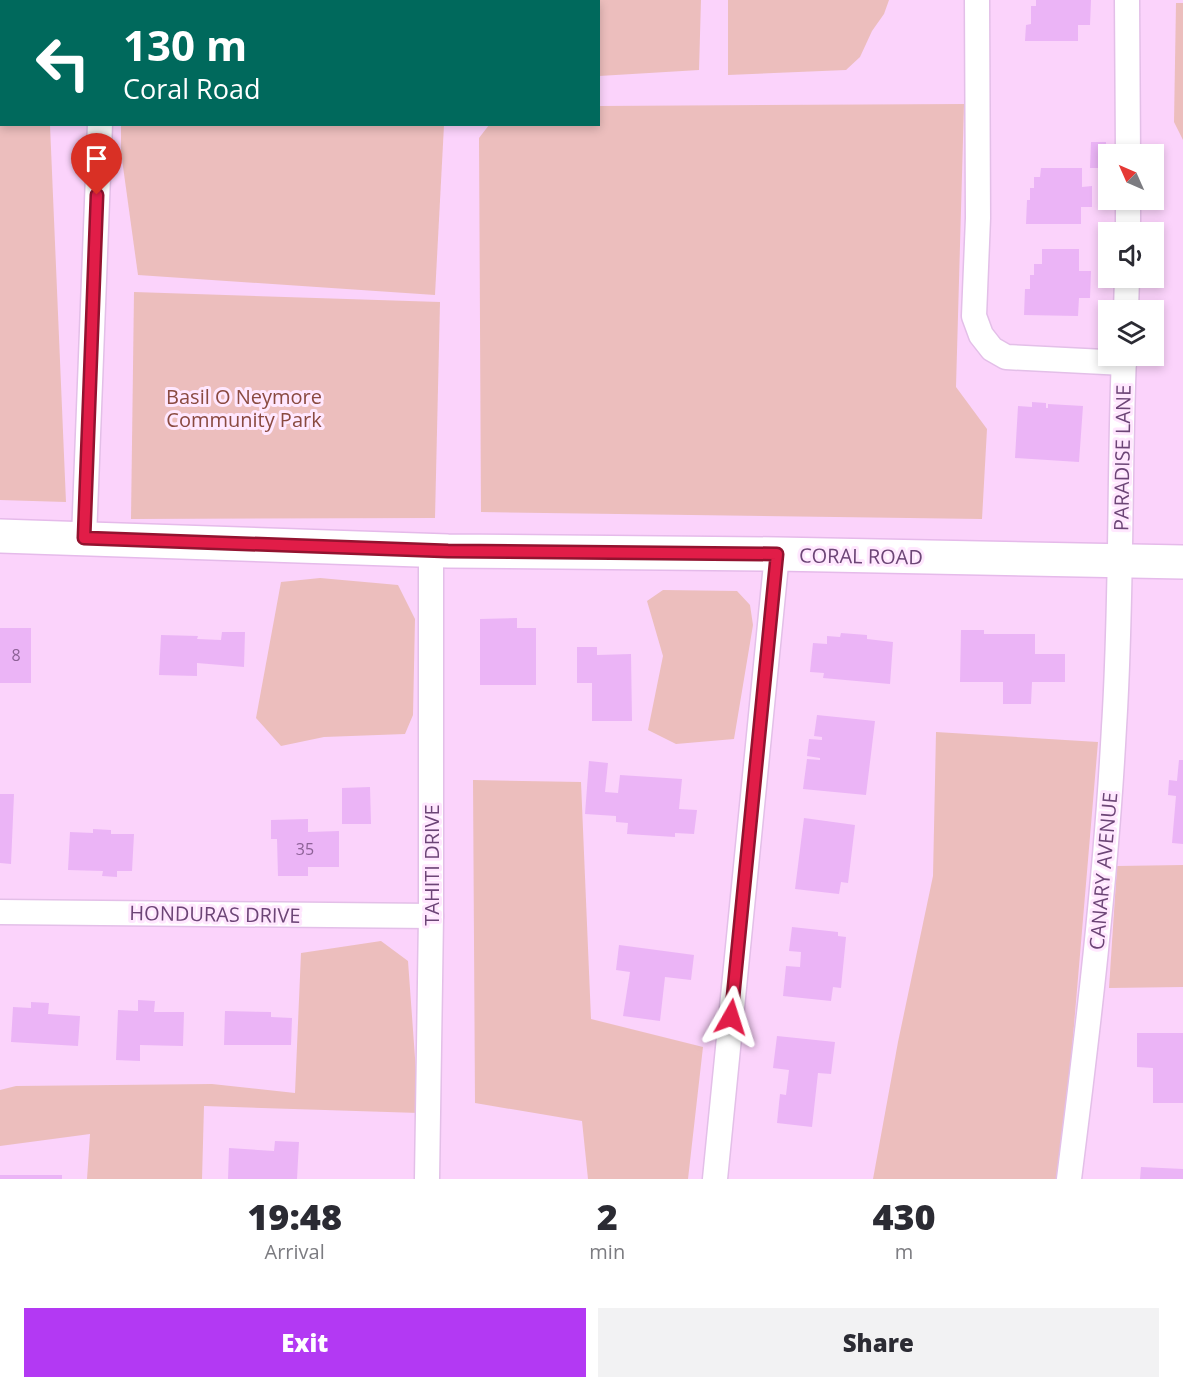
<!DOCTYPE html>
<html lang="en">
<head>
<meta charset="utf-8">
<style>
	:root { --surface:#fff; --page:#f2f2f3; --text:#2b2b33; --muted:#7c7c81; --accent:#b339f3 }
	body { margin:0; font-family:"Open Sans",sans-serif; background:var(--page); color:var(--text); height:100vh; display:flex; flex-direction:column; font-size:22px; white-space:nowrap }
	* { box-sizing:border-box; margin:0 }
	p { font-size:20px; color:var(--muted) }
	.icon { flex:none; width:33px; height:33px; fill:none; stroke:currentColor; stroke-width:2; stroke-linecap:round; stroke-linejoin:round }
	.map { position:relative; height:1179px; overflow:hidden }
	.drawer { display:flex; flex-direction:column; background:var(--surface); flex:1 }
	.drawer>* { flex:none }
	.banner { position:absolute; left:0px; top:0px; width:600px; height:126px; box-shadow:0 3px 9px #0003; background:#00695c; color:#fff; overflow:hidden }
	.needle { width:39px; rotate:315deg }
	.fabs { position:absolute; left:1098px; top:144px; display:grid; gap:12px }
	.fabs a { display:grid; place-items:center; width:66px; height:66px; border-radius:0px; background:var(--surface); box-shadow:0 3px 9px #0003; font-size:30px }
	.pin { position:absolute; display:grid; place-items:center; width:51px; height:51px; color:#fff; margin:-62px -26px; border-radius:50% 50% 50% 0; rotate:-45deg; box-shadow:0 0 6px #0007 }
	.pin .icon { rotate:45deg }
	.me { position:absolute; width:66px; margin:-33px; rotate:6deg; stroke-linejoin:round; filter:drop-shadow(0 0 4px #0008) }
	.turn { display:flex; align-items:center; gap:21px; height:126px; padding:0 24px; font-size:27px }
	.turn .icon { width:78px; height:78px; stroke-width:2.5 }
	.turn b { display:block; font-size:42px; line-height:51px }
	.eta { display:flex; justify-content:space-evenly; align-items:center; height:102px; text-align:center }
	.eta b { font-size:36px; font-weight:800; line-height:42px }
	.cta { display:flex; gap:12px; margin-top:auto; padding:12px 24px }
	.cta a { flex:1; height:69px; border-radius:0px; background:var(--accent); color:#fff; font-size:24px; font-weight:800; line-height:69px; text-align:center }
	.cta a+a { background:var(--page); color:var(--text) }
	.map>svg:first-child { display:block }
</style>
</head>
<body>
<div class="map">
<svg width="1183" height="1179" viewBox="0 0 1183 1179">
	<rect width="100%" height="100%" fill="#fedffd"/>
	<path fill="#fbd3fb" fill-rule="evenodd" d="M0,0H1183V1179H0ZM2,2H598V124H2ZM1108,154H1154V200H1108ZM1108,232H1154V278H1108ZM1108,310H1154V356H1108Z"/>
	<g fill="#ecbebd">
		<path d="M169,0H701L699,70L599,76L598,2L165,1Z"/>
		<path d="M728,0H889L884,14L872,31L860,57L846,70L728,75Z"/>
		<path d="M1176,3H1183V140L1174,122Z"/>
		<path d="M0,98L2,124L50,125L66,502L0,500Z"/>
		<path d="M964,104L956,387L987,429L982,519L481,512L479,138L489,125L598,124L599,106Z"/>
		<path d="M121,125H444L435,295L138,275L121,152Z"/>
		<path d="M134,292L440,302L435,518L131,519Z"/>
		<path d="M320,578L398,585L415,619L413,715L405,734L324,737L281,746L256,718L281,582Z"/>
		<path d="M663,590L737,591L750,605L753,625L734,739L676,744L648,730L663,656L647,601Z"/>
		<path d="M936,732L1098,742L1061,1179H873L898,1042L933,876Z"/>
		<path d="M473,780L581,782L591,1019L703,1047L688,1179H588L582,1121L475,1103Z"/>
		<path d="M1183,865V987L1109,988L1117,866Z"/>
		<path d="M381,941L408,961L419,1113L204,1106L202,1179H87L90,1134L0,1146V1090L16,1086L212,1084L295,1093L301,953Z"/>
	</g>
	<g fill="#ebb4f6">
		<path d="M1036,0H1091L1090,25H1078V41H1025L1026,25L1031,24V6H1036Z"/>
		<path d="M1091,142H1106V168H1090Z"/>
		<path d="M1041,168H1082V187L1092,186V207H1081V224H1026L1027,200H1030V188H1034V177H1040Z"/>
		<path d="M1042,249H1079V271H1091L1090,298H1079L1078,316L1024,315L1025,289H1030V275H1034V264H1042Z"/>
		<path d="M1032,402L1046,403V408H1048V404L1083,406L1079,462L1015,458L1018,406L1032,407Z"/>
		<path d="M517,618V628H536V685H480V619Z"/>
		<rect x="0" y="628" width="31" height="55"/>
		<path d="M961,630H984V634H1035V654H1065V682H1032L1031,704H1003V682H960Z"/>
		<path d="M222,632H245L244,667L197,663V676L159,675L161,635L198,636L197,639L221,640Z"/>
		<path d="M841,633L867,635V639L893,642L890,684L823,678L824,673L810,672L813,643L827,644V636L840,637Z"/>
		<path d="M577,647H597V655L631,654L632,721H592V683H577Z"/>
		<path d="M817,715L875,721L866,795L803,789L807,759L820,760V758L807,756L809,739L822,740V737L814,736Z"/>
		<path d="M1179,760H1183V844L1172,843L1176,796L1168,795L1169,780L1177,781Z"/>
		<path d="M589,761L608,763L605,792L618,793L620,775L682,779L679,809L697,810L694,834L675,833V837L627,834L628,823L616,822V816L585,814Z"/>
		<path d="M370,787L371,824H342V788Z"/>
		<path d="M0,794H14L11,864L0,863Z"/>
		<path d="M804,818L855,825L848,883L841,882L839,894L795,889Z"/>
		<path d="M308,819V832L339,831V867H308V876H278L277,839H271V820Z"/>
		<path d="M93,829L111,830V834H134L132,871H117V877L102,876L103,871L68,870L70,832L93,833Z"/>
		<path d="M792,927L838,932V936L846,937L841,988L833,987L831,1001L783,996L786,966L800,967L801,952L789,951Z"/>
		<path d="M619,945L694,955L691,980L665,977L660,1021L623,1016L630,972L616,970Z"/>
		<path d="M138,1000L155,1001L154,1012H184L183,1046L140,1045V1061L116,1060L118,1010L138,1011Z"/>
		<path d="M31,1002L49,1003L48,1014L80,1016L78,1046L11,1042L13,1007L31,1008Z"/>
		<path d="M225,1011L271,1012V1017L292,1018L291,1045H224Z"/>
		<path d="M1137,1033H1183V1103H1153V1068L1137,1067Z"/>
		<path d="M777,1036L835,1042L831,1074L818,1073L812,1127L777,1123L780,1094L786,1095L789,1070L773,1068Z"/>
		<path d="M275,1141L299,1142L297,1179H228L229,1148L274,1151Z"/>
		<path d="M1141,1167L1183,1169V1179H1140Z"/>
		<rect x="0" y="1175" width="62" height="4"/>
	</g>
	<g fill="none" stroke-linecap="round" stroke-linejoin="round">
		<defs>
			<g id="street">
				<path d="M977,0L978,218L974,316L981,335L992,349L1006,357L1124,363"/>
				<path d="M1127,0L1128,154"/>
				<path d="M104,2V0"/>
				<path d="M0,60H2"/>
				<path d="M1128,200V232"/>
				<path d="M1126,310L1127,278"/>
				<path d="M84,538L100,124"/>
				<path d="M0,912L431,916"/>
				<path d="M427,1179L431,916V551"/>
				<path d="M715,1179L777,554"/>
				<path d="M1069,1179C1088,1029 1106,878 1114,727C1122,604 1119,479 1124,356"/>
			</g>
			<path id="secondary" d="M0,536L448,551L777,554L1183,562"/>
		</defs>
		<use href="#street" stroke="#e3bfe8" stroke-width="27"/>
		<use href="#secondary" stroke="#e5baea" stroke-width="36"/>
		<use href="#street" stroke="#fff" stroke-width="24"/>
		<use href="#secondary" stroke="#fff" stroke-width="33"/>
	</g>
	<g fill="none" stroke-linecap="round" stroke-linejoin="round">
		<defs>
			<path id="route" d="M97,195L84,538L448,551L777,554L731,1017"/>
		</defs>
		<use href="#route" stroke="#92132f" stroke-width="15"/>
		<use href="#route" stroke="#e11d48" stroke-width="10"/>
	</g>
	<g text-anchor="middle" dominant-baseline="central" stroke-width="6" stroke-linejoin="round" paint-order="stroke">
		<g font-size="16" fill="#8c6196">
			<text x="16" y="655">8</text>
			<text x="305" y="849">35</text>
		</g>
		<g font-size="20" fill="#8a4a40" stroke="#ffe7fe">
			<text x="244" y="396">Basil O Neymore<tspan x="244" dy="23">Community Park</tspan></text>
		</g>
		<g font-size="20" fill="#6c4576" stroke="#ffe7fe">
			<text transform="translate(1122 458) rotate(-89)">PARADISE LANE</text>
			<text transform="translate(861 556) rotate(1)">CORAL ROAD</text>
			<text transform="translate(431 865) rotate(-90)">TAHITI DRIVE</text>
			<text transform="translate(1103 871) rotate(-85)">CANARY AVENUE</text>
			<text transform="translate(215 914) rotate(1)">HONDURAS DRIVE</text>
		</g>
	</g>
</svg>
<div class="fabs">
<a><svg class="needle" viewBox="-14 -14 28 28"><path d="M0-13l5 13h-10z" fill="#e53935"/><path d="M0 13l5-13h-10z" fill="#7c7c81"/></svg></a>
<a><svg class="icon" aria-label="sound" viewBox="0 0 24 24"><path d="M4 9h4l5-4v14l-5-4H4zM17 9q2 3 0 6"/></svg></a>
<a><svg class="icon" aria-label="layers" viewBox="0 0 24 24"><path d="M12 4l9 5-9 5-9-5zM3 14l9 5 9-5"/></svg></a>
</div>
<div class="pin" style="left:97px;top:195px;background:#d93025"><svg class="icon" aria-label="arrive" viewBox="0 0 24 24"><path d="M6 21V4h12l-3 4 3 4H6"/></svg></div>
<svg class="me" style="left:731px;top:1017px" viewBox="-20 -20 40 40"><path d="M0-17L14 15 0 8-14 15z" fill="#e11d48" stroke="#fff" stroke-width="4"/></svg>
<div class="banner">
<div class="turn"><svg class="icon" aria-label="left" viewBox="0 0 24 24"><path d="M17 20v-9H6M10 6l-5 5 5 5"/></svg><div><b>130 m</b>Coral Road</div></div>
</div>
</div>
<section class="drawer">
<div class="eta">
<div><b>19:48</b><p>Arrival</p></div>
<div><b>2</b><p>min</p></div>
<div><b>430</b><p>m</p></div>
</div>
<div class="cta"><a>Exit</a><a>Share</a></div>
</section>
</body>
</html>
